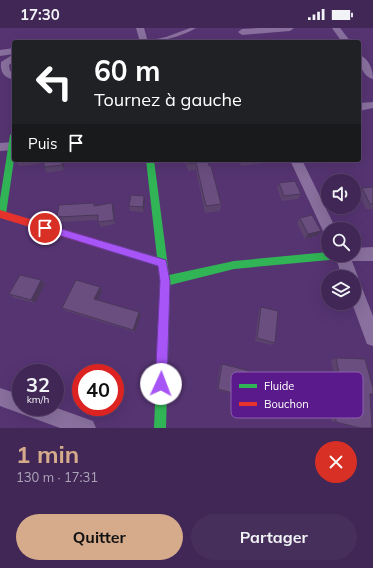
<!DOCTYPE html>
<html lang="fr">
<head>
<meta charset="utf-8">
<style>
	:root { --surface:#402756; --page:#472f5c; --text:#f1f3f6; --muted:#aea5b9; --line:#59446c; --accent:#d6ab8b }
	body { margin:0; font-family:Mulish,sans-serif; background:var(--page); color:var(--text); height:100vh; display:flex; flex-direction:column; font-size:15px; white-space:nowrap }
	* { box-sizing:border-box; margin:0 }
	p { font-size:13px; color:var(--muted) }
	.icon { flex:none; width:22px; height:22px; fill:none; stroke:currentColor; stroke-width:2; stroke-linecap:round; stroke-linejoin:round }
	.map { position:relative; height:400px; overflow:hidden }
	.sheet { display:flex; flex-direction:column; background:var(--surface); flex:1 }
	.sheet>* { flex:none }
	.banner { position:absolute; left:12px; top:12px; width:349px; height:122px; border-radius:4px; box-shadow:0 4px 16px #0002,0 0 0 1px var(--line); background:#202124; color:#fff; overflow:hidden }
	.fabs { position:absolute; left:321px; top:146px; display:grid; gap:8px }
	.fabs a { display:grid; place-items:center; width:40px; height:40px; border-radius:50%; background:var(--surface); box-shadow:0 4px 16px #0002,0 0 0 1px var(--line); font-size:20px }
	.speed { position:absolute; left:12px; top:336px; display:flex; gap:8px; font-size:20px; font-weight:700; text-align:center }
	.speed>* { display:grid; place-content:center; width:52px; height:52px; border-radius:50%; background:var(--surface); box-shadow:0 4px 16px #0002,0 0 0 1px var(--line); line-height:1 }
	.speed small { font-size:10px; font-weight:400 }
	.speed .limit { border:6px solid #d22; background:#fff; color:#111 }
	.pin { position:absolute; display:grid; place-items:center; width:34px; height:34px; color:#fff; margin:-17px; border:2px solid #fff; border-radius:50%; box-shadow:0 1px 4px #0007 }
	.me { position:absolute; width:44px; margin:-22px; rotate:2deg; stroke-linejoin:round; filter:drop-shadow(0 0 3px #0008) }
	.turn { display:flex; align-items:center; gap:14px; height:84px; padding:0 16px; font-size:18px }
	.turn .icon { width:52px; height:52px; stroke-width:2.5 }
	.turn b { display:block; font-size:28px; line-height:34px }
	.then { display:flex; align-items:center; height:38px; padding:0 16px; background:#0003; gap:8px; font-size:15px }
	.round { display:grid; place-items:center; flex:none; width:42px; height:42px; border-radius:21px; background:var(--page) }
	.head { display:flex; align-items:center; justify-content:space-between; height:68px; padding:0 16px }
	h1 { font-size:24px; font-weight:700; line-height:30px; color:var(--accent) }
	.action { display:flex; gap:8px; margin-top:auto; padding:8px 16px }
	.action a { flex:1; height:46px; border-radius:24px; background:var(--accent); color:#111; font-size:16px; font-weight:700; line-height:46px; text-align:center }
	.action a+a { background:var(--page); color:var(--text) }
	.status { display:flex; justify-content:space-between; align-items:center; height:28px; padding:0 20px; background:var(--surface); direction:ltr }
	.status svg { height:11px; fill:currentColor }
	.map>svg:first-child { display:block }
</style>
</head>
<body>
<div class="status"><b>17:30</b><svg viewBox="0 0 49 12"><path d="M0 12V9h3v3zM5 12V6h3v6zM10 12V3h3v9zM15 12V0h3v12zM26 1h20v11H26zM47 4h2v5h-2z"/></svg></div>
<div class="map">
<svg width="373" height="400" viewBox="0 0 373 400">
	<rect width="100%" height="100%" fill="#563472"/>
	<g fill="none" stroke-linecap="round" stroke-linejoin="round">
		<path fill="#89709e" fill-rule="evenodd" d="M190,0H196C181,9 159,14 142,14L166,9Z"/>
		<g fill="#89709e" fill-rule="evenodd">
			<path d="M136,0H144L148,14H140Z"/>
			<path d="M259,0H294L290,3L242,7L238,4L242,1Z"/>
			<path d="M332,0H340L351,14H342Z"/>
			<path d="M14,20V26L0,28V22Z"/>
			<path d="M14,26V33L9,37L10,43L14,45V52C4,49 0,45 1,34Z"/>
			<path d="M359,27C369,30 373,42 373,51C363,49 359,36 359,27Z"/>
			<path d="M373,74V80L359,83V75Z"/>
			<path d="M14,114V122L0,123V115Z"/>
			<path d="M290,132H302L336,201H328V207L324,205Z"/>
			<path d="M373,219V233H352L358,249L356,253L360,255L373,288V318L367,316L352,275H354V249H342L335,227H354V220Z"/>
			<path d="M0,360L21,367V379H54L93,393L96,400H60L0,378Z"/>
		</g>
		<g fill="#30b455" fill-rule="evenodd">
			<path d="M14,104V132L6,186L5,189H0V171L10,107Z"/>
			<path d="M146,132H154L169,247L234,233L328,224V227H345L343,230L340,231L234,241L170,257L166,400H154L160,253L158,238L106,222L103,221L101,218L103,215L106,214L157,229Z"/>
		</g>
		<path fill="#e5322d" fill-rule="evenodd" d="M0,182L106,214L109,215L111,218L109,221L106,222L0,190Z"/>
	</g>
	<g fill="#5b436e">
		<path d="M15,132H39V136L19,138Z"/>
		<path d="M64,132V142L47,145L44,139Z"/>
		<path d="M185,132H207L221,176L220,183L205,185L196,142L188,143Z"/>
		<path d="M239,132H260L259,136L241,138Z"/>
		<path d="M279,155L301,166L298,171L282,173L277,160Z"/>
		<path d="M373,159V181H366L358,165L362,160Z"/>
		<path d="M145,173L144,184L130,183L129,178Z"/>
		<path d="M112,175L114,180L115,196L101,199L98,194V192L61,194L57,189L95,178Z"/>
		<path d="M300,190L317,208L305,211L297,195Z"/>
		<path d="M41,252L45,256L35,275L14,270L9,266Z"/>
		<path d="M102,263L98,272L141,287L135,304L66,283L62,280Z"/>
		<path d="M261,279L275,315L272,317L255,313L259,282Z"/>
		<path d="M336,330L373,366L370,367L372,400H356L331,393L330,369H335L345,371L340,348H334L331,332Z"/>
		<path d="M222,336L247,369H245L217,362L220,338Z"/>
	</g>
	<g fill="#4a375a">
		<path d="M36,132H39V136Z"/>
		<path d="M62,132H64V142L62,137Z"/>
		<path d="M144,168L145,173L144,184L143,179Z"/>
		<path d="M112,175L114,180L115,196L114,192Z"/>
		<path d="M321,203L317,208L305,211L308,206Z"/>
		<path d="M41,252L45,256L35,275L31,272Z"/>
		<path d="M100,259L102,263L97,274L94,271Z"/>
		<path d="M139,284L141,287L135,304L133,302Z"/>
	</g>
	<g fill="#6a4e80" stroke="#4a375a">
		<path d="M44,132H62V137L44,139Z"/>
		<path d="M187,132H207L209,138H211L221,176L206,178L196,135L188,136Z"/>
		<path d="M295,153L301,166L284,168L279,155Z"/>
		<path d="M373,159V176H370L362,160Z"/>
		<path d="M131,167L144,168L143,179L129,178Z"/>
		<path d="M94,175V178L112,175L114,192L98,194V187L57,189L59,177Z"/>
		<path d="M312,187L321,203L308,206L300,190Z"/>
		<path d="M20,247L41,252L31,272L9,266Z"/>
		<path d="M76,252L100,259L94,271L139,284L133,302L62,280Z"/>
		<path d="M261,279L278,283L275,315L257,310Z"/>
		<path d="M336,330L365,331L373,360V366H370L372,400H360L336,394L335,369L351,372L345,346H339Z"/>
		<path d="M222,336L250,343L247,369L218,361Z"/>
	</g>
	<path fill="#a855f7" stroke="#6d37a1" d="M45,196L166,232L170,253L167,356L166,360L161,362L157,360L155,356L160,253L158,238L42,202L41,200L42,197Z"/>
	<rect x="231" y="344" width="132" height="46" rx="6" fill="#5a1a8c" stroke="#8c5fae" stroke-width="1"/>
	<rect x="239" y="356" width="18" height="4" fill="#30b455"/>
	<rect x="239" y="374" width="18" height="4" fill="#e5322d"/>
	<g font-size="11" fill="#fff">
		<text x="264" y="362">Fluide</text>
		<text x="264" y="380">Bouchon</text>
	</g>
</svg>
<div class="fabs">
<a><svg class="icon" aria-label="sound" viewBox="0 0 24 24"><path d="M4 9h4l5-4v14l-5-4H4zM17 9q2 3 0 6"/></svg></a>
<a><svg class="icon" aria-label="search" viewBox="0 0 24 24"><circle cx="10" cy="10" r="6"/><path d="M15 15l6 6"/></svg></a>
<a><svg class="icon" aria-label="layers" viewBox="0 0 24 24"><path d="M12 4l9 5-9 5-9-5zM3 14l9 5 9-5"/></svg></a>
</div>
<div class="speed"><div>32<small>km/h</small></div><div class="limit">40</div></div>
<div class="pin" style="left:45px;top:200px;background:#d93025"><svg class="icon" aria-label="arrive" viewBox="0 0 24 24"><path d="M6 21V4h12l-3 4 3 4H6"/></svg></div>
<svg class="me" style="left:161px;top:356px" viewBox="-20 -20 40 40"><circle r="19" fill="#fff"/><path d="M0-13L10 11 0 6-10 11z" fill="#a855f7"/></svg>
<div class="banner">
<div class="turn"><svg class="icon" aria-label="left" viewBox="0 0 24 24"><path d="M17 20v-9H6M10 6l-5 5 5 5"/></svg><div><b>60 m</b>Tournez à gauche</div></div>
<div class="then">Puis<svg class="icon" aria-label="arrive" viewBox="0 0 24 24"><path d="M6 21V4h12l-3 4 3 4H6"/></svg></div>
</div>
</div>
<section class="sheet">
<div class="head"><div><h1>1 min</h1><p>130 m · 17:31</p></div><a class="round" style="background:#d93025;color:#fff"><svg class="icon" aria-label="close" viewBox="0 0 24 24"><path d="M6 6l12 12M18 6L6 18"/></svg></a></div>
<div class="action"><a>Quitter</a><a>Partager</a></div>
</section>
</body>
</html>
